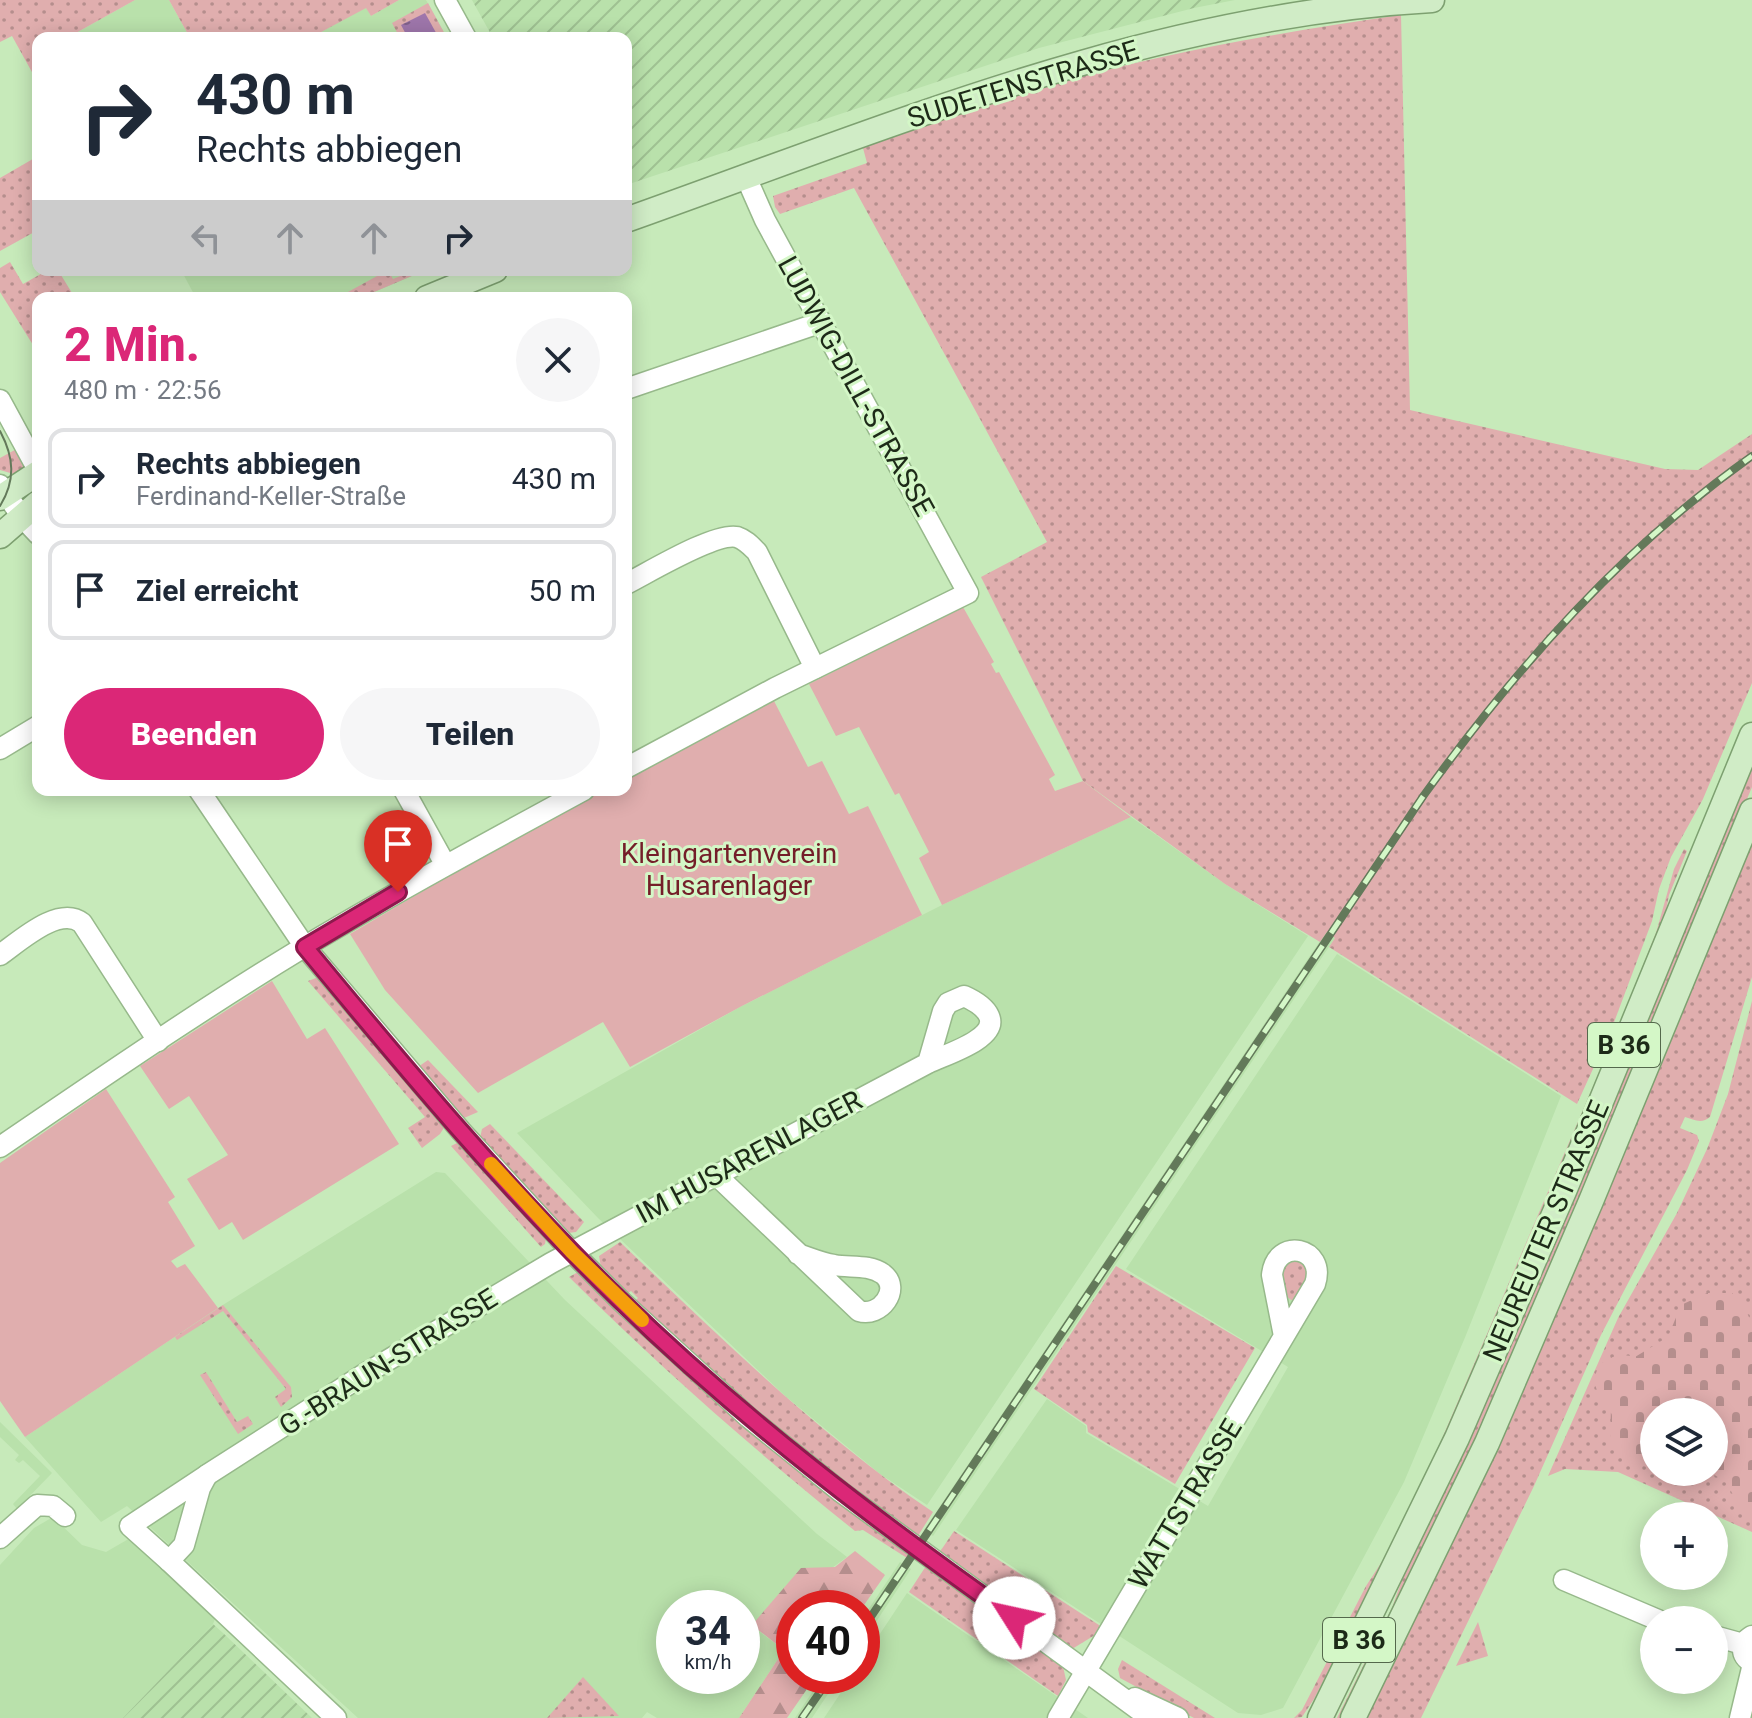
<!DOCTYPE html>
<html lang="de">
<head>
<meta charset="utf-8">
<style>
	:root { --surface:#fff; --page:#f6f6f7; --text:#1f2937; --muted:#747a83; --line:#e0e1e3; --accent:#db2777 }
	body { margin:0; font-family:Roboto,sans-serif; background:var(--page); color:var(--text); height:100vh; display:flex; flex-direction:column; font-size:30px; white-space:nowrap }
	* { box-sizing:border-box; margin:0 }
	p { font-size:26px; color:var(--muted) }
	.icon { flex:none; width:44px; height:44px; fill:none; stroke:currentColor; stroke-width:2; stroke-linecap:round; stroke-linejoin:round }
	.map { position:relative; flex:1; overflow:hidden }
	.drawer { position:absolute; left:32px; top:292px; width:600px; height:504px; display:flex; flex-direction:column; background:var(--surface); border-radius:16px; box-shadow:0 4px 20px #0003 }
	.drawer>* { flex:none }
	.banner { position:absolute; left:32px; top:32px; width:600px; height:244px; border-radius:16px; box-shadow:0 4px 20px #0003; background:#fff; color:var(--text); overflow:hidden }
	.tools { position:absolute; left:1640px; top:1398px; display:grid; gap:16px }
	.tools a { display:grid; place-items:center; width:88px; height:88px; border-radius:50%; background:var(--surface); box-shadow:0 4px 20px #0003; font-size:40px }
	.speed { position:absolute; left:656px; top:1590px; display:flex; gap:16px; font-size:40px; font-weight:700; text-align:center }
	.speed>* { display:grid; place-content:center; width:104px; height:104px; border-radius:50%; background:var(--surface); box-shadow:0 4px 20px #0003; line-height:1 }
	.speed small { font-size:20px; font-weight:400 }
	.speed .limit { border:12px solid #d22; background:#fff; color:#111 }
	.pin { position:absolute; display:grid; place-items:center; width:68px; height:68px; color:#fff; margin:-82px -34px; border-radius:50% 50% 50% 0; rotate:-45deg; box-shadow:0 0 8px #0007 }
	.pin .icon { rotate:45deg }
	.me { position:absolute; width:88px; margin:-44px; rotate:305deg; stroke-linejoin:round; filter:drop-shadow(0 0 6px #0008) }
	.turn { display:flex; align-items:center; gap:28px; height:168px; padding:0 32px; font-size:36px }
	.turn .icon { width:104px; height:104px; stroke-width:2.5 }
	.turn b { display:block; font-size:56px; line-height:68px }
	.lanes { display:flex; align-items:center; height:76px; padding:0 32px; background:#0003; justify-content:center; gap:40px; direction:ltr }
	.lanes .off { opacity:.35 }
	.round { display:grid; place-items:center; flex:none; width:84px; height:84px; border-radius:42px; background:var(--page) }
	.head { display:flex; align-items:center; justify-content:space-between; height:136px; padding:0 32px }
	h1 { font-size:48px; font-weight:800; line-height:60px; color:var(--accent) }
	.button { display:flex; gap:16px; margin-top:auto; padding:16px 32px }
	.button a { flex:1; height:92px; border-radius:48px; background:var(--accent); color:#fff; font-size:32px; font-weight:800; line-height:92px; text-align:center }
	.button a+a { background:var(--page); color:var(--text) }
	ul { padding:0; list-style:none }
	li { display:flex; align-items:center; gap:24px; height:100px; margin:0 16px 12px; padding:0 16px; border:4px solid var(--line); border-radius:16px }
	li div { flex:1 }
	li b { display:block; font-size:30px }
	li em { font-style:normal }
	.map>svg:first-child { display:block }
</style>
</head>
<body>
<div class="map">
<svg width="1752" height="1718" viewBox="0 0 1752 1718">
	<defs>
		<pattern id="industrial-furrows" width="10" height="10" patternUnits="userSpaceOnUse" patternTransform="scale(2)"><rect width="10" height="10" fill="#b9e1ab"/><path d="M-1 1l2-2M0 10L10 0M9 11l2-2" fill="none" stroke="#9fc192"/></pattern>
		<pattern id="grass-dots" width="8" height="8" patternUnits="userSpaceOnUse" patternTransform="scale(2)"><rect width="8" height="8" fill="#e0aeae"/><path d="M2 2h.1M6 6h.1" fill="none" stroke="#b58e8d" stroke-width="1.8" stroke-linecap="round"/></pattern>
		<pattern id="forest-firs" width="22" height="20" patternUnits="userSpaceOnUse" patternTransform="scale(2)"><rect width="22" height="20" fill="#e0aeae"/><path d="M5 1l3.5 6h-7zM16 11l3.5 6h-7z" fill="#b58e8d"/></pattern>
		<pattern id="cemetery-stones" width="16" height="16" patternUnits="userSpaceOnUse" patternTransform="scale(2)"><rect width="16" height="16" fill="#e0aeae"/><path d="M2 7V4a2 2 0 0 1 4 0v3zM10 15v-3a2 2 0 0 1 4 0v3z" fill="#b58e8d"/></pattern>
		<pattern id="water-ripples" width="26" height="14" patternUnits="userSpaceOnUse" patternTransform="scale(2)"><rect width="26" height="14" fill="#9e76ab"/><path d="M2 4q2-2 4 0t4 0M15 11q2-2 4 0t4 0" fill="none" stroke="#80618a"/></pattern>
	</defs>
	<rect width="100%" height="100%" fill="#c7eaba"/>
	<g fill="#b9e1ab" fill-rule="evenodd">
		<path d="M135,0H169L190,38H67Z"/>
		<path d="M399,0H426L447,38H310L366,7L371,16Z"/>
		<path d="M181,270H426L360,298H196Z"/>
		<path d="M1131,817L1225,884L1308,936L927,1505L880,1474L784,1395L598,1218L517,1133L740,1007L942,905Z"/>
		<path d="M1326,932L1335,938L933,1536L924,1530Z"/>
		<path d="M1337,954L1561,1096L1466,1335L1404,1482L1283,1708L1261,1715L1238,1713L956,1530L1047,1399L1086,1426V1433L1208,1506L1288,1367L1126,1269Z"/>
		<path d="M436,1172L445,1173L565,1300L817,1534L847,1557L752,1626L784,1650L739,1718H657L647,1712L642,1718H358L127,1506L101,1522L25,1437L218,1308ZM674,1608H742V1676H674Z"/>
		<path d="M0,1422L52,1473L17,1509L13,1504L40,1476L23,1460L19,1463L15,1460L19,1455L0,1437Z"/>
		<path d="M53,1517L82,1545L106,1552L132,1537L216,1616L213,1624L123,1718H0V1565L34,1528Z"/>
		<path d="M900,1562L911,1569L862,1643V1619Z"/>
		<path d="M907,1593L1088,1718H824L852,1676H862V1661Z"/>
		<path d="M823,1676H840L812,1718H795Z"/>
	</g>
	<g fill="url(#industrial-furrows)">
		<path d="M472,0H1235L1194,8L1039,48L626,185V38H493Z"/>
		<path d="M213,1624L223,1633L312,1718H123Z"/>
	</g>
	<g fill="url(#grass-dots)" fill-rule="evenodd">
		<path d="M0,0H135L67,38H38V83L12,36L0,42Z"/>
		<path d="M169,0H399L371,16L366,8L310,38H190Z"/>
		<path d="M428,3L447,38H400L392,23Z"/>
		<path d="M1401,15L1410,410L1665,469L1698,470L1752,434V683L1703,799L1671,857L1659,889L1652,921L1613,1025L1577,1104L1329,947L1335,938L1327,932L1320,942L1225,884L1083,781L981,577L1047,542L854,188L780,214L775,207L773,196L867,163L863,148C922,127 981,104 1042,87C1160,54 1280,32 1401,15Z"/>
		<path d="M38,156V230L0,251V178Z"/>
		<path d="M10,262L23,284L48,270H58L75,298H38V353L0,292V268Z"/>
		<path d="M388,270L393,279L415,270H426L360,298H337Z"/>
		<path d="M22,446L23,468L17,475L0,470V458Z"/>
		<path d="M1752,753V787L1513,1363L1342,1718H1337L1392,1608L1412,1551Z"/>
		<path d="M1752,831V977L1710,1117C1702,1124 1694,1120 1685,1117L1680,1128L1697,1135L1699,1141L1687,1170L1601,1335L1534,1486L1421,1718H1363Z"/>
		<path d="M1684,849L1687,851L1669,895L1664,920L1460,1413L1314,1699L1302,1717L1294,1718L1302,1710L1366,1586L1394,1543L1438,1448L1613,1040L1656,933L1674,869Z"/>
		<path d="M316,978L327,984L445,1126L440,1134L422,1148L408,1128L425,1117L308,981Z"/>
		<path d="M1752,1001V1532L1618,1472L1565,1469L1548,1476L1618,1318L1677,1213L1707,1149L1728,1094ZM1654,1412H1714V1472H1654Z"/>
		<path d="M428,1060L478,1112L464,1118L457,1117L415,1069Z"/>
		<path d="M490,1124L584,1222L576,1232L568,1233L483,1143L480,1138L482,1129Z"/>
		<path d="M457,1143L462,1145L546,1238L545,1244L541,1247L451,1146Z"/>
		<path d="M620,1242C720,1337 818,1434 933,1512L916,1539L797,1450L635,1301L638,1298L631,1291L628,1293L601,1267L599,1256Z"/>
		<path d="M1300,1261L1309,1268C1308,1281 1305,1294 1293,1301L1287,1297L1281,1276L1286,1263Z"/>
		<path d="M1116,1266L1255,1348L1175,1484L1088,1432L1087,1425L1034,1389Z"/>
		<path d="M578,1272L910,1554L907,1558L863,1530L855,1531C754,1450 661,1368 569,1277Z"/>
		<path d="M223,1305L291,1387L292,1397L281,1407L275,1397L286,1389L223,1311L177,1340L175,1337Z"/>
		<path d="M206,1372L237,1422L248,1416L253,1424L238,1434L200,1375Z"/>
		<path d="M954,1531L1102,1627L1095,1635L1072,1649L937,1556Z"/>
		<path d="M926,1566L1062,1662L1066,1680L1058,1696L909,1592Z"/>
		<path d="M1478,1622L1488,1656L1456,1666Z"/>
		<path d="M1122,1660L1215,1718H1194L1120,1678L1118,1669Z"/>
		<path d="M583,1677L619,1716L547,1718Z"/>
	</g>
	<path fill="url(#forest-firs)" d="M855,1551L885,1575L862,1608H794V1676H816L787,1718H739L784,1650L752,1625L801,1568L835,1567Z"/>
	<path fill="url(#cemetery-stones)" d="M1707,1293H1732L1744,1306L1752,1324V1514L1740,1509L1727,1483L1710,1472H1714V1412H1654V1468L1633,1464L1610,1440L1611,1408C1581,1385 1596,1348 1635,1357L1668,1337L1681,1305Z"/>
	<g fill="#e0aeae">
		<path d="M963,607L994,662L991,664L996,673L999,672L1055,775L1049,779L1055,791L1083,781L1131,817L942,905L919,858L929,852L899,793L895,795L859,727L836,736L809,684Z"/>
		<path d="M774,701L808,767L822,761L849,814L868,806L922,915L740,1007L630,1067L603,1022L478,1093L385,990L350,934L508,841L602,790H626V777Z"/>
		<path d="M272,981L307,1039L325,1028L399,1144L243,1240L232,1222L219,1230L187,1179L228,1155L189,1096L169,1109L140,1066Z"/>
		<path d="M106,1089L175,1197L168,1202L195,1246L171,1261L177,1268L185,1264L218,1308L25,1437L0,1401V1163Z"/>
	</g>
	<path fill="url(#water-ripples)" d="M425,13L439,38H408L401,25Z"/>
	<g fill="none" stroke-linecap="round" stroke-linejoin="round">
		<defs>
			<g id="minor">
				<path d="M445,0L466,38"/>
				<path d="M626,389L822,322"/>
				<path d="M0,400L38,470"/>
				<path d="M0,485L22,517L38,534"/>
				<path d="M626,584C648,573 715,532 737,537C746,540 751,546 757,552L815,668"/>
				<path d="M0,749L38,726"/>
				<path d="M626,768L775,688L968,593L765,220L746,177"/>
				<path d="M199,790L305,947L461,1131L572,1252L622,1302L748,1417L841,1492L1150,1718"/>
				<path d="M404,790L445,864"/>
				<path d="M0,955C20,941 59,905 82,923L158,1041"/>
				<path d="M0,1147C100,1079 200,1010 304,947C396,892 490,841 584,790"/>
				<path d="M715,1174L859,1311C880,1318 902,1289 883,1274C869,1264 850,1268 834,1265C821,1263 810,1258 798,1254"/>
				<path d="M207,1475L363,1375L551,1263L928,1063C944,1055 999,1039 989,1016C985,1007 973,1000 964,996L948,1003L943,1011L928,1063"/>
				<path d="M207,1475L200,1488L184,1545L169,1561L130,1526Z"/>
				<path d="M0,1538L37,1505L53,1506L65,1516"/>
				<path d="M169,1561L336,1718"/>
				<path d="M1564,1580L1658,1620"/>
				<path d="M1714,1636L1743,1644"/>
				<path d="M1752,1636C1740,1643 1740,1656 1752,1662"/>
				<path d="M1135,1698L1178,1718"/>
				<path d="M1058,1718L1315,1284C1327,1247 1276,1236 1272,1275L1284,1336"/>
				<path d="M1740,1718L1752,1668"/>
			</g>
			<g id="major">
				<path d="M626,220C888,127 1152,15 1432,0"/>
				<path d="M427,298L495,270"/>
				<path d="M0,498L38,473"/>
				<path d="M0,536L38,503"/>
				<path d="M1320,1718L1457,1438L1565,1189L1752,735"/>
				<path d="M1353,1718L1487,1443L1591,1201L1752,811"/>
			</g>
		</defs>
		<use href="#minor" stroke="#97b98b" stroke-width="23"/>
		<use href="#major" stroke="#7da070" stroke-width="27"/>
		<use href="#minor" stroke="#fff" stroke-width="20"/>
		<use href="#major" stroke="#d0ecc6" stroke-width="24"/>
		<path stroke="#63795a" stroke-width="2" d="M0,431C14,457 16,480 0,506"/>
		<defs>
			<g id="rail">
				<path d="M862,1630L1424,795C1517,667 1622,548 1752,456"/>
				<path d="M802,1718L831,1676"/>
			</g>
		</defs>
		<use href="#rail" stroke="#63795a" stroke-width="8"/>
		<use href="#rail" stroke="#d4f7c7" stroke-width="5" stroke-dasharray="15" stroke-linecap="butt"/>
	</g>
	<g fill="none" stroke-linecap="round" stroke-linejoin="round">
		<defs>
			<path id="route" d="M398,892L305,947C405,1068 506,1189 619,1299C741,1418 875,1520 1014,1618"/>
		</defs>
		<use href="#route" stroke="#8e194d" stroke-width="20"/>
		<use href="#route" stroke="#db2777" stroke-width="14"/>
		<path stroke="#f59e0b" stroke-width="14" d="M491,1164L572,1252L642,1320"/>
	</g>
	<g text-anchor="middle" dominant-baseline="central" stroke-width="6" stroke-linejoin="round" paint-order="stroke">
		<g fill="#d4f7c7" stroke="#54684c" stroke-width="2">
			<rect x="1588" y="1023" width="72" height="44" rx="6"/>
			<rect x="1323" y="1618" width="72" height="44" rx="6"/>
		</g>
		<g font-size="26" font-weight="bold" fill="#1d2a18">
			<text x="1624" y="1045">B 36</text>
			<text x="1359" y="1640">B 36</text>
		</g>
		<g font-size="28" fill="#1d2a18" stroke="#d4f7c7">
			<text transform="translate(1023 84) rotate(-17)">SUDETENSTRASSE</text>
			<text transform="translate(856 386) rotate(61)">LUDWIG-DILL-STRASSE</text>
			<text transform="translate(749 1157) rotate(-28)">IM HUSARENLAGER</text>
			<text transform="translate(1546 1231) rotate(-67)">NEUREUTER STRASSE</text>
			<text transform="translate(388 1362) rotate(-32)">G.-BRAUN-STRASSE</text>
			<text transform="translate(1185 1504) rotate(-59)">WATTSTRASSE</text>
		</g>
		<g font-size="28" fill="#741e29" stroke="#d4f7c7">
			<text x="729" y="853">Kleingartenverein<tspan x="729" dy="32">Husarenlager</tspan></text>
		</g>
	</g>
</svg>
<div class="tools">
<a><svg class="icon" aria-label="layers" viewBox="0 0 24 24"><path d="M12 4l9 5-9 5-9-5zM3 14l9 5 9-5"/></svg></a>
<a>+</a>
<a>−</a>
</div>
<div class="speed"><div>34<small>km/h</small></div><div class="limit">40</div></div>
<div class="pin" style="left:398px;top:892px;background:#d93025"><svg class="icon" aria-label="arrive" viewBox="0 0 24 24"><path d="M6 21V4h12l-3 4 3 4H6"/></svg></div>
<svg class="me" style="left:1014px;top:1618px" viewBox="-20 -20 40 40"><circle r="19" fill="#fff"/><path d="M0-13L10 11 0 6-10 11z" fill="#db2777"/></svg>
<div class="banner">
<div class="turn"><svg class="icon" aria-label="right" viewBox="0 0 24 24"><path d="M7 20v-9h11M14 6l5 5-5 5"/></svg><div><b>430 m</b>Rechts abbiegen</div></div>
<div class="lanes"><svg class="icon off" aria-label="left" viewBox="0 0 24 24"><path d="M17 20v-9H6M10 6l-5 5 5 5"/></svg><svg class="icon off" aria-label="ahead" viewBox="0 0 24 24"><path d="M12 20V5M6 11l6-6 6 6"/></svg><svg class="icon off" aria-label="ahead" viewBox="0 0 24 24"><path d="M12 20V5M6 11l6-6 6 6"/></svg><svg class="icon" aria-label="right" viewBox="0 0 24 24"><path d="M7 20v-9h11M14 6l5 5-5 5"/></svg></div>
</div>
<section class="drawer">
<div class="head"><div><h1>2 Min.</h1><p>480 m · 22:56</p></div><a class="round"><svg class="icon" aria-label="close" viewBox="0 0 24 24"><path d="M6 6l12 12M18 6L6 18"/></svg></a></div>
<ul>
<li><svg class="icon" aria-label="right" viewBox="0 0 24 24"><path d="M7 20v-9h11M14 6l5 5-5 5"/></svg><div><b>Rechts abbiegen</b><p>Ferdinand-Keller-Straße</p></div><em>430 m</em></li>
<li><svg class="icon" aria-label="arrive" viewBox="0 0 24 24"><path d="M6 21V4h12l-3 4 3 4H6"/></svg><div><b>Ziel erreicht</b></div><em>50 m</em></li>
</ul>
<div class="button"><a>Beenden</a><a>Teilen</a></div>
</section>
</div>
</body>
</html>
